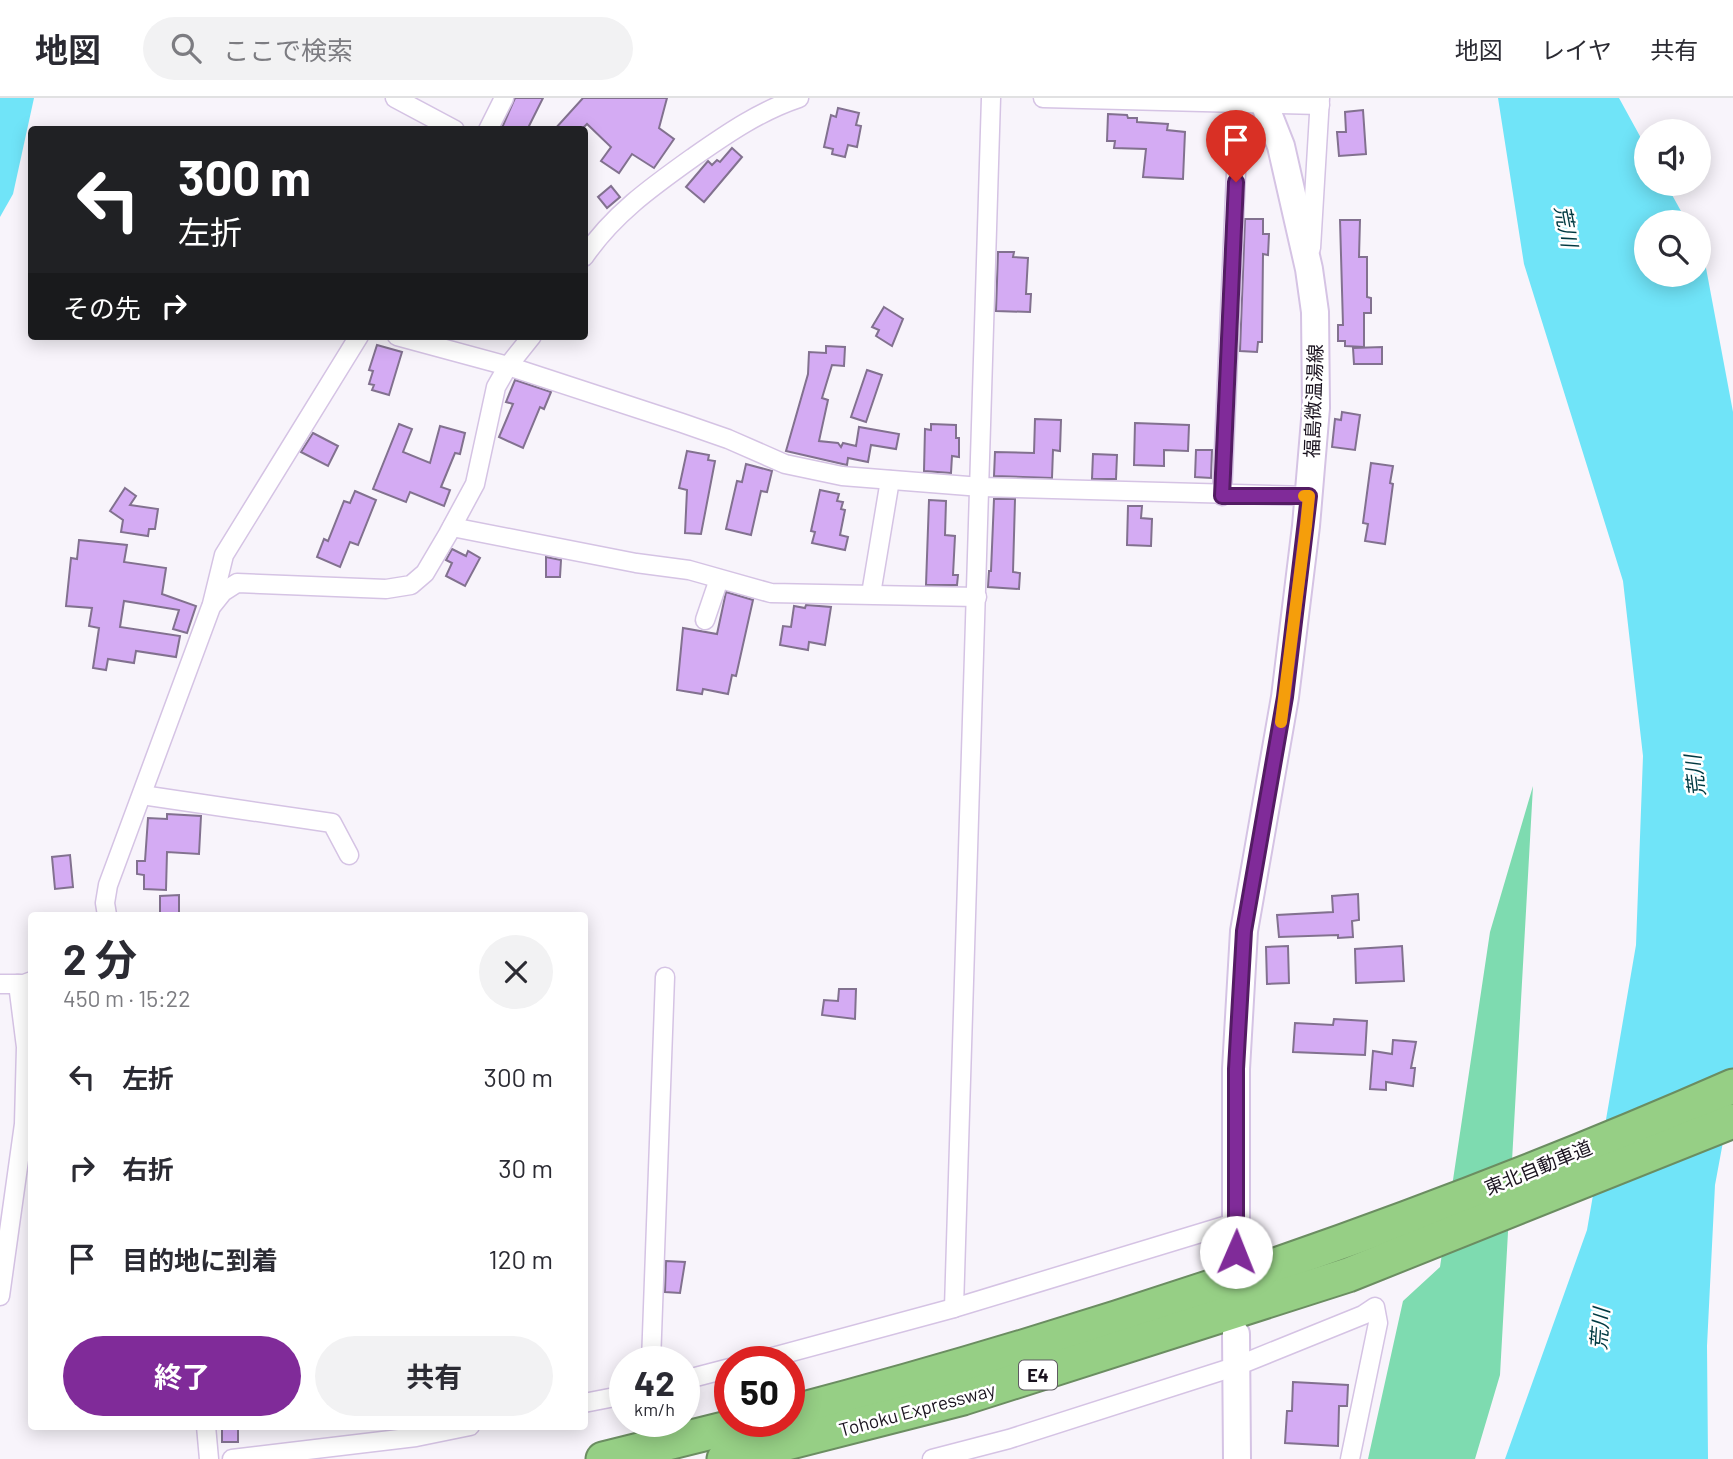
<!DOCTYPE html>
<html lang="ja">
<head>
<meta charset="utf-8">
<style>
	:root { --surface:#fff; --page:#f2f2f3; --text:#2b2b33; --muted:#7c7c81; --line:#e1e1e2; --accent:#802b99 }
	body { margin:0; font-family:Barlow,"Noto Sans JP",sans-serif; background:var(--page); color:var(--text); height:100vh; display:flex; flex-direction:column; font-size:26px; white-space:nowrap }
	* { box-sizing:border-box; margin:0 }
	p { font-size:23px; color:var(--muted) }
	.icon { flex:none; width:38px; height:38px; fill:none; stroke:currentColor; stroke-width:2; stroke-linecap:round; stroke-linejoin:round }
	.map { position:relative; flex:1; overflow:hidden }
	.drawer { position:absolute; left:28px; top:814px; width:560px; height:518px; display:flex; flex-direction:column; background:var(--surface); border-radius:7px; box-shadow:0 4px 18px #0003 }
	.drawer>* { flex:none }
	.guide { position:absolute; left:28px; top:28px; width:560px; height:214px; border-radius:7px; box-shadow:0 4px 18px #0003; background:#202124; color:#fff; overflow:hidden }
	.buttons { position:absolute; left:1634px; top:21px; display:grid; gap:14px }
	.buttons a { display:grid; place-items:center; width:77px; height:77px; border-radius:50%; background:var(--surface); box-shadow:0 4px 18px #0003; font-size:35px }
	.speed { position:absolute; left:609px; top:1248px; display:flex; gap:14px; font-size:35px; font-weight:700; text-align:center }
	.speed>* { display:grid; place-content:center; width:91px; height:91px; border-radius:50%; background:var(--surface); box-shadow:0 4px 18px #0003; line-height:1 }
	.speed small { font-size:18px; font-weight:400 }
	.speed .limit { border:10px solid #d22; background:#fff; color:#111 }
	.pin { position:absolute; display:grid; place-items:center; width:60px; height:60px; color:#fff; margin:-72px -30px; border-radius:50% 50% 50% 0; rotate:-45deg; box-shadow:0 0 7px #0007 }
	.pin .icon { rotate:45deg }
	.me { position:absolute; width:77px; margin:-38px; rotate:1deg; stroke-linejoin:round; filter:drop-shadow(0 0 5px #0008) }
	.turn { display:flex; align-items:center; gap:24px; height:147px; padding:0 35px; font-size:32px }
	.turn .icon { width:91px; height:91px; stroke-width:2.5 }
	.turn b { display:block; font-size:49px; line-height:60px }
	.then { display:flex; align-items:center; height:66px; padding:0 35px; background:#0003; gap:14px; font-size:26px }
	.round { display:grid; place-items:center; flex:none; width:74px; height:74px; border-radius:37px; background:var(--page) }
	.summary { display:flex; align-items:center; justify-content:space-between; height:119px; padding:0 35px }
	h1 { font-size:42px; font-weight:700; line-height:52px }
	.button { display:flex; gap:14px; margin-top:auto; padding:14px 35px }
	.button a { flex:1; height:80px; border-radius:42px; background:var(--accent); color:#fff; font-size:28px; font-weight:700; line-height:80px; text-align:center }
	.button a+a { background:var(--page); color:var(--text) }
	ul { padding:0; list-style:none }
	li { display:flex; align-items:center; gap:21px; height:91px; padding:0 35px }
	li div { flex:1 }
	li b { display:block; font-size:26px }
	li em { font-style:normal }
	header { display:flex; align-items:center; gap:42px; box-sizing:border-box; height:98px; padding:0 35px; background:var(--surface); border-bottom:2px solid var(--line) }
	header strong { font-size:33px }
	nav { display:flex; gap:38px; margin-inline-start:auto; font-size:24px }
	.search { width:490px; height:63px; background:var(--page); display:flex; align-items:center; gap:18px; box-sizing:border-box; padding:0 24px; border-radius:38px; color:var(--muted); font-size:26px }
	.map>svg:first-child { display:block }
</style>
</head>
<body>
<header>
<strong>地図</strong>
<div class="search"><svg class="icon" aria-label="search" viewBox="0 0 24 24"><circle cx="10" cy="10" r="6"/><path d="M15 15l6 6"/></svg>ここで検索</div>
<nav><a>地図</a><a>レイヤ</a><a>共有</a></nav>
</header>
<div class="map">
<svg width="1733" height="1361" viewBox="0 0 1733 1361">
	<rect width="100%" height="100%" fill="#f8f4fb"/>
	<path fill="#7edbb0" d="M1533,688L1500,1277L1475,1361H1368L1403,1203L1440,1169L1490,834Z"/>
	<g fill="#70e4f8">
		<path d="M0,0H34L13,96L0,119Z"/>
		<path d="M1498,0H1619L1647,51V86H1666L1687,124H1647V177H1699V147L1703,154L1733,314V990L1715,1087L1707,1248L1708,1361H1505L1587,1132L1636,847L1643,658L1623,483L1524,166Z"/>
	</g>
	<g fill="#d4abf3" stroke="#82718f" stroke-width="2">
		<path d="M515,0H543L527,32H501Z"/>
		<path d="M583,0H667L659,30L674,41L654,70L632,56L619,75L601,63L611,49L587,26L581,32H554Z"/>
		<path d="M838,10L859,15L856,27L861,28L857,49L848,47L845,59L832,56L833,51L824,49L831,17L836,19Z"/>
		<path d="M1363,12L1366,56L1339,58L1337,34H1346L1345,14Z"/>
		<path d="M1108,16L1127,17L1128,20H1137V24L1168,26L1167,32L1185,34L1183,81L1143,79L1146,51L1114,50L1115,43H1107Z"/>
		<path d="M732,50L742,59L704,104L686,89L708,63L712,67L717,62L720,64Z"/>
		<path d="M611,88L620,99L607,110L598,99Z"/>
		<path d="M1245,121H1263V136H1269L1268,157L1263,156L1262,244H1258L1257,254L1240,253Z"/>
		<path d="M1340,122H1360L1359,159H1367V199L1371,200V215H1364V249L1345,248V243H1338V227H1343Z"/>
		<path d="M998,154H1014L1013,159L1028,160L1026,196H1031L1030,214L996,213Z"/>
		<path d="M884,209L903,221L892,248L876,238L879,232L872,229Z"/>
		<path d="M377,247L402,254L389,297L372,292L374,287L369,286L373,273L369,272Z"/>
		<path d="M826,248L845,249L844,268L832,267L822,300L828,302L819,343L838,345L841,349L843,345L856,348L859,329L899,336L896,351L871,347L868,364L848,360L847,367L786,353L808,276L809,254L826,255Z"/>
		<path d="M1382,249V266H1354L1353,250Z"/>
		<path d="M867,272L882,277L866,324L851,319Z"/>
		<path d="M515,282L551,294L544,311L540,309L523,350L499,339L513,306L506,304Z"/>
		<path d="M1342,314L1360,317L1355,352L1332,349L1335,321L1341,322Z"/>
		<path d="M1035,321L1061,322L1060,353L1053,352L1052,380L994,378L995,354L1034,355Z"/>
		<path d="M1135,325L1189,327L1188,353L1164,352V368L1134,367Z"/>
		<path d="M399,326L412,331L403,354L430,365L440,328L465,335L460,356L455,355L441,389L450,392L444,408L410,394L406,404L373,391Z"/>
		<path d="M931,326L956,327V340H959V359L952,358L951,375L924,373L925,331L931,332Z"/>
		<path d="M313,335L338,348L328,368L301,354Z"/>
		<path d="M1196,352H1212L1211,380L1195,379Z"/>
		<path d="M687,353L709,357L708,362L715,363L701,436L685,435L687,392L679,390Z"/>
		<path d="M1093,356L1117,357L1116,381H1092Z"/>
		<path d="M1371,365L1393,368L1390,385L1393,386L1385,446L1365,443L1368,426L1363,425Z"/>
		<path d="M746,366L772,373L767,394L761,393L751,437L726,431L737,383L742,384Z"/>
		<path d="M125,390L136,398L130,407L158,411L155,431H149L148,438L121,434L123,422L110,413Z"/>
		<path d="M820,392L839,396L837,403L843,404L841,411L845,412L840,437L848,439L845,452L812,445L815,434L811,433Z"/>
		<path d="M355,393L376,402L358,447L350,444L340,469L317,459L324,441L328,443L344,403L350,405Z"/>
		<path d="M994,401H1015L1013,474L1020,475L1019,491L988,489L989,473H991Z"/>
		<path d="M929,402L946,403L945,437L955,438L953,477H958L957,487H926Z"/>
		<path d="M1128,408H1142L1141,420L1152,421L1151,448L1127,447Z"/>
		<path d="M79,442L127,447L124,464L166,470L162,496L196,508L187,535L173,531L179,512L124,503L120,529L180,538L176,559L136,553L134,565L108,561L106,572L93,570L99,530L89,528L92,510L66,508L71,460L77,461Z"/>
		<path d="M452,451L466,458L468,453L480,460L465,488L446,478L452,465L446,462Z"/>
		<path d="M546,459L561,462L560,479H546Z"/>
		<path d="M726,494L753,502L736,578L732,577L728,596L703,591L702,596L677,592L683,530L717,536Z"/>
		<path d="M806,507L831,509L825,547L809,544L808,552L780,547L783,528L791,529L794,508L805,510Z"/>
		<path d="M167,716L201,718L199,756L167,754L166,792L144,791V777L137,776V763H145L148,720L167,721Z"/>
		<path d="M70,757L73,789L55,791L52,759Z"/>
		<path d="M1358,796L1359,822L1352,823L1353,839L1338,840V837L1279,839L1277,817L1333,814L1332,798Z"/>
		<path d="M179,797V817H160V798Z"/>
		<path d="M1288,848L1289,885L1267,886L1266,849Z"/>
		<path d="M1402,848L1404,883L1356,885L1355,851Z"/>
		<path d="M839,891H856L855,921L822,917L824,902L838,903Z"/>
		<path d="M1334,921L1367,923L1365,957L1293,954L1295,925L1333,927Z"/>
		<path d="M1393,942L1416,944L1411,970H1415L1413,988L1386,984V992L1370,991L1373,953L1392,956Z"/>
		<path d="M666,1163L685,1164L680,1195L665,1194Z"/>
		<path d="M1293,1284L1348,1287L1347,1308H1339L1338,1348L1285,1345L1287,1313H1292Z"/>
		<rect x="222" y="1328" width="16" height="16"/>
	</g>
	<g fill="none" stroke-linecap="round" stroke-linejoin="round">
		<path stroke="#d7d2da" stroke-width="18" stroke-dasharray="18 9" stroke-linecap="butt" d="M649,1354V1323"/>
		<defs>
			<g id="minor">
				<path d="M395,0L455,32"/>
				<path d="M1043,0L1320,7"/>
				<path d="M488,32L504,0"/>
				<path d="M1311,150L1320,0"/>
				<path d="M584,159C613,116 653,88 695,58C728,35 760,13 799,0"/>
				<path d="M397,238L508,268L682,325L728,341L785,366L842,378L981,389L1309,398"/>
				<path d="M1222,398L1239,6"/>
				<path d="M452,429L636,465L689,472L771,495L977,499"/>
				<path d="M871,496L890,382"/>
				<path d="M212,506L224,457L359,238"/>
				<path d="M705,522L719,481"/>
				<path d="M142,697L332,725L349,757"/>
				<path d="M107,817L105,805L108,787L211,509L223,494L237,485L386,491L411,487L425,475L448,436L475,386L496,289L508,268L532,238"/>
				<path d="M0,886H24L32,883"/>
				<path d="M0,1198L24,1026L26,949L18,886"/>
				<path d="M954,1210L991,0"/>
				<path d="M651,1264L665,879"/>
				<path d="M754,1264L954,1210L1237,1124"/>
				<path d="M684,1282L730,1270"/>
				<path d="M584,1305L625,1297"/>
				<path d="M206,1328L209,1361"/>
				<path d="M232,1361L416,1339L470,1328"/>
				<path d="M932,1361L1009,1341L1237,1268L1363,1217L1375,1209L1378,1225L1350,1361"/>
			</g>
			<g id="secondary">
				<path d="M1236,1154V971L1244,833L1285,599L1306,428L1316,310L1315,214L1309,171L1281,48L1262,0"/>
				<path d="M1236,1236L1237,1361"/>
			</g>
			<g id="motorway">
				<path d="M789,1315C1115,1229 1425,1123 1733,988"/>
				<path d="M603,1361L756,1323"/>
				<path d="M724,1361L963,1300L1348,1177L1733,1023"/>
			</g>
		</defs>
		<use href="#minor" stroke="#d5c3e4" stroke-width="21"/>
		<use href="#secondary" stroke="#d5c3e4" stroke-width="30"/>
		<use href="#motorway" stroke="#6b8d61" stroke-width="37"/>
		<use href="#minor" stroke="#fff" stroke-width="18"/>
		<use href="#secondary" stroke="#fff" stroke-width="26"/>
		<use href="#motorway" stroke="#96cf85" stroke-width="33"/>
	</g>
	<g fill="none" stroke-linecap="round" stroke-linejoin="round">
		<defs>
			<path id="route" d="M1236,84L1222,398H1309L1285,599L1244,833L1236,971V1154"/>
		</defs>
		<use href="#route" stroke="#531c63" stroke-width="18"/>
		<use href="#route" stroke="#802b99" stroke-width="12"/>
		<path stroke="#f59e0b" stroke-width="12" d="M1281,624L1306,428L1309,398H1304"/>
	</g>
	<g text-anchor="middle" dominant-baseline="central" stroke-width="5" stroke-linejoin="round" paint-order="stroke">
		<rect fill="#fff" stroke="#5f5a62" stroke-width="2" x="1019" y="1262.5" width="38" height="29" rx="5"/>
		<g font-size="18" font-weight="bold" fill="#1a131f">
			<text x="1038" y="1277">E4</text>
		</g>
		<g font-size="19" fill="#1a131f" stroke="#fff">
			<text transform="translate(1313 303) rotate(-88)">福島微温湯線</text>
			<text transform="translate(1538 1069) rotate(-22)">東北自動車道</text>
			<text transform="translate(917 1311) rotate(-15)">Tohoku Expressway</text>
		</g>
		<g font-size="21" font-style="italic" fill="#003a42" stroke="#fff">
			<text transform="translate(1567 128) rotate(79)">荒川</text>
			<text transform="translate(1694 678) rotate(-97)">荒川</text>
			<text transform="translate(1599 1231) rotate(-86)">荒川</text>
		</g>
	</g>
</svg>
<div class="buttons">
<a><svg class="icon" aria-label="sound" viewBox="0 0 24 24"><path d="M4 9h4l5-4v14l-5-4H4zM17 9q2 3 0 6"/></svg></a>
<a><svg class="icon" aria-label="search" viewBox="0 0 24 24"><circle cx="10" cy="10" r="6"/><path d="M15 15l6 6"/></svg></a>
</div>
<div class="speed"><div>42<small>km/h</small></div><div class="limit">50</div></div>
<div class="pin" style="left:1236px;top:84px;background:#d93025"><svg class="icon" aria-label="arrive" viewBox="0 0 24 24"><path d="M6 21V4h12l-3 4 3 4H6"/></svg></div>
<svg class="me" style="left:1236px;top:1154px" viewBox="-20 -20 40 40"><circle r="19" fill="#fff"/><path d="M0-13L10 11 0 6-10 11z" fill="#802b99"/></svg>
<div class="guide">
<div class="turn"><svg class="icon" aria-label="left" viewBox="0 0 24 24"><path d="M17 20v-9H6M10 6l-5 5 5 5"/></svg><div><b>300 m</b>左折</div></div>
<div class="then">その先<svg class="icon" aria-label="right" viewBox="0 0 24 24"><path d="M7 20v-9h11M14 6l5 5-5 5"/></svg></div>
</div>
<section class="drawer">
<div class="summary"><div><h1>2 分</h1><p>450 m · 15:22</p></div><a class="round"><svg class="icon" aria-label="close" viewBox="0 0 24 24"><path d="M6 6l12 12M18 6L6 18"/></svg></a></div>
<ul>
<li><svg class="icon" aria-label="left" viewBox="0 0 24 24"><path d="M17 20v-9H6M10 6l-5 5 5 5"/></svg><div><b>左折</b></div><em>300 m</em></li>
<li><svg class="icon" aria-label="right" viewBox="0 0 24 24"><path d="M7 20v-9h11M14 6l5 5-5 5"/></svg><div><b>右折</b></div><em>30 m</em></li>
<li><svg class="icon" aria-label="arrive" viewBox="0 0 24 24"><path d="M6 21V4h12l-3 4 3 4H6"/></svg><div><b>目的地に到着</b></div><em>120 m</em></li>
</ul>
<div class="button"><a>終了</a><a>共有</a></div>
</section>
</div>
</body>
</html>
